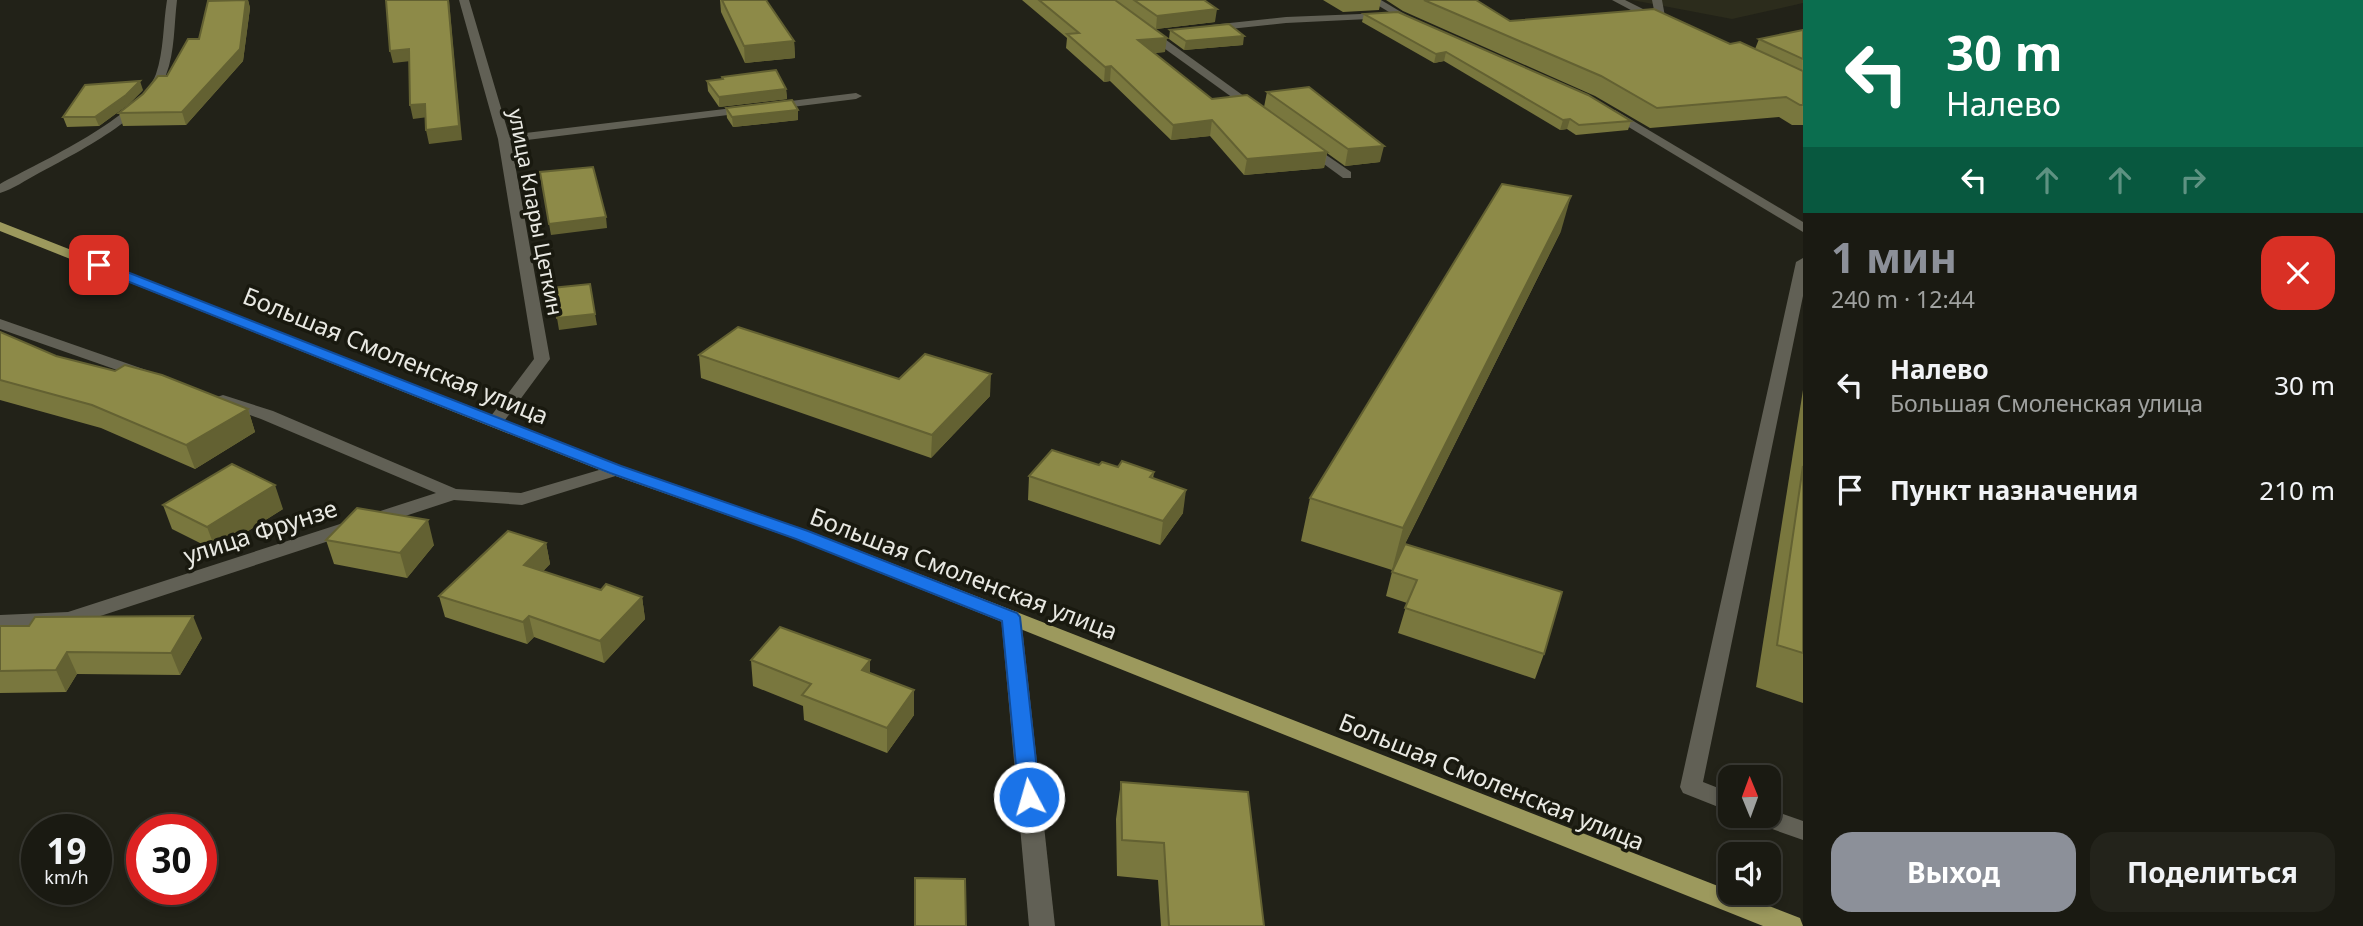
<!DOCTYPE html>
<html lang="ru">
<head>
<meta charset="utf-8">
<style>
	:root { --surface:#1a1a12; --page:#23231b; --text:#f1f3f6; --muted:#9fa19f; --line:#383832; --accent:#8c9099 }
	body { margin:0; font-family:"Noto Sans",sans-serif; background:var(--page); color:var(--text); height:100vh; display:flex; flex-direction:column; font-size:26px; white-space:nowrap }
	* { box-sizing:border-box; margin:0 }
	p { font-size:23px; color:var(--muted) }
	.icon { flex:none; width:38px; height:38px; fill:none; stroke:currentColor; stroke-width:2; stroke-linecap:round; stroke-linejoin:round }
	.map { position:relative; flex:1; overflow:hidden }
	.drawer { display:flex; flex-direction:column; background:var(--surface); width:560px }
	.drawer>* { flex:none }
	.top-card { background:#0b6e4f; color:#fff; overflow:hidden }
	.needle { width:46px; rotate:359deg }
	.controls { position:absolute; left:1718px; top:765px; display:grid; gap:14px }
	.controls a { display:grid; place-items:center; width:63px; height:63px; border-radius:14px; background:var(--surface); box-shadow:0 4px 10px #0003,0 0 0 2px var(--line); font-size:35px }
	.speed { position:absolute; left:21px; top:814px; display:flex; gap:14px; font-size:35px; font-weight:700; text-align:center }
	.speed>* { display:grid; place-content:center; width:91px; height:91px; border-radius:50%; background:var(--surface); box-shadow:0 4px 10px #0003,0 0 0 2px var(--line); line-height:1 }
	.speed small { font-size:18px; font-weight:400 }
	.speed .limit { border:10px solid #d22; background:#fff; color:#111 }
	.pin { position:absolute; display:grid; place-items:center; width:60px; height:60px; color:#fff; margin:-30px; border-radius:14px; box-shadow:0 4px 10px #0006 }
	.me { position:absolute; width:77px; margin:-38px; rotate:354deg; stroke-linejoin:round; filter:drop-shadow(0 0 5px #0008) }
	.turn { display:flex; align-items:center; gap:24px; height:147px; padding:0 28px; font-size:32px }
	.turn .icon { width:91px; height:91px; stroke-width:2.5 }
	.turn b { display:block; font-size:49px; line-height:60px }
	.lanes { display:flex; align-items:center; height:66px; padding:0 28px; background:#0003; justify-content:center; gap:35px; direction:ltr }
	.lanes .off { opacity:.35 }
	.round { display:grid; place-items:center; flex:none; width:74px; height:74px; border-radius:21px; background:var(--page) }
	.head { display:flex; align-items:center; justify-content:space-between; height:119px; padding:0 28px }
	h1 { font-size:42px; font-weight:700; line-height:52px; color:var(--accent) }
	.cta { display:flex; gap:14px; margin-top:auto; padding:14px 28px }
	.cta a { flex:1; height:80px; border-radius:21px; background:var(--accent); color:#fff; font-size:28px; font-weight:700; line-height:80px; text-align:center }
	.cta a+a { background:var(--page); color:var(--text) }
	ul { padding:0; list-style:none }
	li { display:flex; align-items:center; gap:21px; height:105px; padding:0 28px }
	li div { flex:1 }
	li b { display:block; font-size:26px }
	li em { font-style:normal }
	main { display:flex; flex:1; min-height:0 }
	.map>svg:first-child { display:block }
</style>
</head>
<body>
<main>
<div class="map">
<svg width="1803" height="926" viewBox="0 0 1803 926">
	<rect width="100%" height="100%" fill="#222218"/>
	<path fill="#2c2c1c" d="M1632,0H1803V3L1732,19Z"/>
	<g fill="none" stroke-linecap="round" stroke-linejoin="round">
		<g fill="#616055" fill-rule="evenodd">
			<path d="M167,0H177C174,24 175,52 166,75C151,115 75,154 39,173C26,180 13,189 0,193V184C40,162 140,117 156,74C164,51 163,24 167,0Z"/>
			<path d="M459,0H469L509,135L856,93L862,96L856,99L511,142L550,359L502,424L496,425L488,420L534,359L498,139Z"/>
			<path d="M1369,0H1381L1418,22L1409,24Z"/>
			<path d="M1612,0H1625L1655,15L1652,0H1662L1666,22L1657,24Z"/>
			<path d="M1385,13L1389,14V18L1286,23L1211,31L1206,28L1211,25L1286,17Z"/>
			<path d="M1143,29H1151L1259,107V111H1251L1143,33Z"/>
			<path d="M1607,110H1615L1803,222V232L1607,114Z"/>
			<path d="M1306,141L1351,172V178H1343L1302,148L1300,145Z"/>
			<path d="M1803,258V296L1703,782L1731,793V812L1683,793L1680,787L1796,262Z"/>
			<path d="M0,319L149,371L151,374L143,379L137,377L0,329Z"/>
			<path d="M223,395L273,411L456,489L521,493L616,465L625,470L622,474L522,505L454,500L76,624L0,629V615L68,612L436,493L261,419L217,403L215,400L217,397Z"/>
			<path d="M1011,610L1018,612L1021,617L1055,926H1029L1001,617L1004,612Z"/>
			<path d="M1769,809L1803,821V840L1755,823L1752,816H1769Z"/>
		</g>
		<path fill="#9c995d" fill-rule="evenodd" d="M0,222L622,466L809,531L1800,918L1803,926H1763L795,539L610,474L0,231Z"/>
	</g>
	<g fill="#79773e">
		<path d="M213,0H248L250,8L243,61L186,125L123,126L119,113L167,76L199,39Z"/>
		<path d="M720,0H766L794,41L795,58L745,63L721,12Z"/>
		<path d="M1022,0H1204L1215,22L1156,29L1165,52L1154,53L1212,99L1264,107L1267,92L1380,162L1345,166L1327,153L1324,168L1244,175L1210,136L1171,140L1110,81L1104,82L1066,48L1067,38Z"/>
		<path d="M1323,0H1381L1379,10L1343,12Z"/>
		<path d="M1386,0H1476L1510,21L1730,44L1755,49L1759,39L1803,30V125H1792L1779,117L1650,128L1595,96L1403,11Z"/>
		<path d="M1364,14L1631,121L1628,130L1576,135L1567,129L1560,130L1444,61L1434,63L1362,22Z"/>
		<path d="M1170,30L1243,45L1184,50L1169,39Z"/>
		<path d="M722,77L786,89L787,99L719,107L708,91L707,81L722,80Z"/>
		<path d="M143,90L129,104L99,126L67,127L63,117Z"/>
		<path d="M726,108L798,110V120L733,127L727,118Z"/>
		<path d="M1561,231L1392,570L1301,541L1310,498Z"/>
		<path d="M0,332L56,356L248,409L255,432L195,469L101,428L0,400Z"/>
		<path d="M699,355L899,379L990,396L931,458L701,378Z"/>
		<path d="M1803,390V703L1756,687Z"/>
		<path d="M1099,465L1154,472L1153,479L1183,513L1160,545L1028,500L1029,476Z"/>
		<path d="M163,505L283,509L216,551L172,529Z"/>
		<path d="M326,540L434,545L407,578L334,564Z"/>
		<path d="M546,543L550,564L543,571L601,590L642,597L645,619L604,663L534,637L527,644L445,617L439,596Z"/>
		<path d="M1392,572L1562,592L1544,654L1535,679L1398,633L1407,603L1386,596Z"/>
		<path d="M0,626L202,638L180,675L77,674L66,692L0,693Z"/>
		<path d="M751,660H870V673L914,715L887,753L804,720L803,706L753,686Z"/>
		<path d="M1121,782L1264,926H1161L1158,880L1117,876L1116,819Z"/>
	</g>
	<g fill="#636132">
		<path d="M246,0H248L250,8L243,61L186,125L182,112Z"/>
		<path d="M448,0H449L462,140L429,144L426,130Z"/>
		<path d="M1217,9L1215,22L1156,29L1157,16Z"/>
		<path d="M1244,36L1243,45L1184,50L1186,41Z"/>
		<path d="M1167,38L1165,52L1137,54L1138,40Z"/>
		<path d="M794,41L795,58L745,63L744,46Z"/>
		<path d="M409,49L411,61L393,63L390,51Z"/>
		<path d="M1446,52L1444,61L1434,63L1436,54Z"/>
		<path d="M1111,66L1110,81L1104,82L1105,67Z"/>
		<path d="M140,81L143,90L129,104L99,126L95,117Z"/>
		<path d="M786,89L787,99L719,107V97Z"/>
		<path d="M425,104L428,117L413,119L410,105Z"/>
		<path d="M798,110V120L733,127L732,117Z"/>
		<path d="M1570,119L1567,129L1560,130L1563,120Z"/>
		<path d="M1212,120L1210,136L1171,140L1173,125Z"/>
		<path d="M1384,146L1380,162L1345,166L1348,149Z"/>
		<path d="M1327,152L1324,168L1244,175L1247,159Z"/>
		<path d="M1571,196L1561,231L1392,570L1403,528Z"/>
		<path d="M606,217L607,228L551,235L549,224Z"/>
		<path d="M595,314L597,325L559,330L557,318Z"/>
		<path d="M991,374L990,396L931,458L932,435Z"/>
		<path d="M248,409L255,432L195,469L186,445Z"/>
		<path d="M275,485L283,509L216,551L207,527Z"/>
		<path d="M1186,490L1183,513L1160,545L1163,521Z"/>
		<path d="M428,520L434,545L407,578L400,553Z"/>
		<path d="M546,543L550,564L528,587L524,565Z"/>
		<path d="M642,597L645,619L604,663L600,641Z"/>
		<path d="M193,616L202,638L180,675L171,653Z"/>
		<path d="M529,616L534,637L527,644L523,622Z"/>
		<path d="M67,652L77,674L66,692L56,670Z"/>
		<path d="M870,660V685L862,670Z"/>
		<path d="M914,690V715L887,753V728Z"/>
	</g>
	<g fill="#8d8a48" stroke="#636132" stroke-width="2">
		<path d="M246,0L240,49L182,112L119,113L143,94L158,76H167L188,39H199L208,1Z"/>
		<path d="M386,0H448L459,126L426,130L425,104L410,105L409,49L390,51Z"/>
		<path d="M722,0H766L794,41L744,46Z"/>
		<path d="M1039,0H1115L1167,38L1138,40L1212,99L1247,95L1327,152L1247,159L1212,120L1173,125L1111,66L1105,67L1067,34L1079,33Z"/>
		<path d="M1134,0H1204L1217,9L1157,16Z"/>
		<path d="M1424,0H1476L1510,21L1654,9L1730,44L1740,42L1803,71V105H1800L1786,97L1657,108L1601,76Z"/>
		<path d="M1398,12L1588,95L1631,121L1579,125L1570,119L1563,120L1446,52L1436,54L1364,14Z"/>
		<path d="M1229,24L1244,36L1186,41L1170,30Z"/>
		<path d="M1803,30V59L1759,39Z"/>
		<path d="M776,70L786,89L719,97L707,81L723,79L722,77Z"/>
		<path d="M140,81L126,95L95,117H63L85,85Z"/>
		<path d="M1309,87L1384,146L1348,149L1267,92Z"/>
		<path d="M792,100L798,110L732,117L726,108Z"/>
		<path d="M593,167L606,217L549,224L540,172Z"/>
		<path d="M1502,184L1571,196L1403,528L1310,498Z"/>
		<path d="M590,284L595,314L557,318L552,288Z"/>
		<path d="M738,327L899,379L925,354L991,374L932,435L699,355Z"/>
		<path d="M0,332L56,356L115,371L125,365L162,375L248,409L186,445L92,405L0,380Z"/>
		<path d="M1052,450L1099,465L1102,462L1118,467L1122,461L1154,472L1150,477L1186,490L1163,521L1029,476Z"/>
		<path d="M232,464L275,485L207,527L163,505Z"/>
		<path d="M1803,466V653L1777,645Z"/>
		<path d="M357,508L428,520L400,553L326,540Z"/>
		<path d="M508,531L546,543L524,565L601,590L606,584L642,597L600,641L529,616L523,622L439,596Z"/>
		<path d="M1405,544L1562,592L1544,654L1405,608L1417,580L1392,572Z"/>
		<path d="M193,616L171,653L67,652L56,670L0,671V626H29L35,617Z"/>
		<path d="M780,627L870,660L862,670L914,690L887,728L802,695L811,684L751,660Z"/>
		<path d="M1121,782L1248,792L1264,926H1169L1164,843L1122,840Z"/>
		<path d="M915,878L965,879L966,926H915Z"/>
	</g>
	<path fill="#1a73e8" stroke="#114b97" stroke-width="2" d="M99,261L621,466L808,531L1017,613L1020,617L1040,797L1037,803L1029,806L1022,803L1019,797L1002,621L796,539L610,473L94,268L93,265Z"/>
	<g text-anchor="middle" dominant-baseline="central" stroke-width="7" stroke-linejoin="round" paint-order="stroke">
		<g font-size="21" fill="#e9e9e3" stroke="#19190f">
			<text transform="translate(536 212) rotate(79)">улица Клары Цеткин</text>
		</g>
		<g font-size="24" fill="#e9e9e3" stroke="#19190f">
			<text transform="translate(396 355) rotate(22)">Большая Смоленская улица</text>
			<text transform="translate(260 531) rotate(-18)">улица Фрунзе</text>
			<text transform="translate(964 573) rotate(21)">Большая Смоленская улица</text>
			<text transform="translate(1492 781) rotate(22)">Большая Смоленская улица</text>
		</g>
	</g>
</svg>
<div class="controls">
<a><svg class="needle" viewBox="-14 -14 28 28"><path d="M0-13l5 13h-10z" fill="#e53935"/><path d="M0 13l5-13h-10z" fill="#9fa19f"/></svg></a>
<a><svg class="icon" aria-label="sound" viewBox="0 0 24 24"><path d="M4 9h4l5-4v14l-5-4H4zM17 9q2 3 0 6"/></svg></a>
</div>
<div class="speed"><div>19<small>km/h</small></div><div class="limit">30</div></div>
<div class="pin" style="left:99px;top:265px;background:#d93025"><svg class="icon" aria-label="arrive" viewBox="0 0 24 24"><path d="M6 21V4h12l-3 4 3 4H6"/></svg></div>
<svg class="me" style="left:1029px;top:797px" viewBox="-20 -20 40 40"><circle r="17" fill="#1a73e8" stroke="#fff" stroke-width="3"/><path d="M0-11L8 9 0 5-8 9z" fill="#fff"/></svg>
</div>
<section class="drawer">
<div class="top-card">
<div class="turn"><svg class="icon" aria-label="left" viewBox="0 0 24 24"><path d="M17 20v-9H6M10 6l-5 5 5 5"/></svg><div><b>30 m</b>Налево</div></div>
<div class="lanes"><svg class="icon" aria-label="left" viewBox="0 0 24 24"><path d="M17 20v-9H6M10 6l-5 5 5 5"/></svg><svg class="icon off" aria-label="ahead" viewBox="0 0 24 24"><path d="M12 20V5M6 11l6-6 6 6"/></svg><svg class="icon off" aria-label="ahead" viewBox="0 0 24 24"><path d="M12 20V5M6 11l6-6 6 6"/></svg><svg class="icon off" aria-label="right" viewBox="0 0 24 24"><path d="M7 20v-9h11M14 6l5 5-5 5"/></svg></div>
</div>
<div class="head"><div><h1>1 мин</h1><p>240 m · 12:44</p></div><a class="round" style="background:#d93025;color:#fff"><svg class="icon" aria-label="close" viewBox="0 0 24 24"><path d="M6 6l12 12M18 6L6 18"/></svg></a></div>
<ul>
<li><svg class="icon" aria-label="left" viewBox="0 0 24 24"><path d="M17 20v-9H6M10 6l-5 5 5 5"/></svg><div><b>Налево</b><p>Большая Смоленская улица</p></div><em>30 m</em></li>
<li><svg class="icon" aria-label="arrive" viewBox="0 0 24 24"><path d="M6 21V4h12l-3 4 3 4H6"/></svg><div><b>Пункт назначения</b></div><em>210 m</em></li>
</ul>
<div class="cta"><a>Выход</a><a>Поделиться</a></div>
</section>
</main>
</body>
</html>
